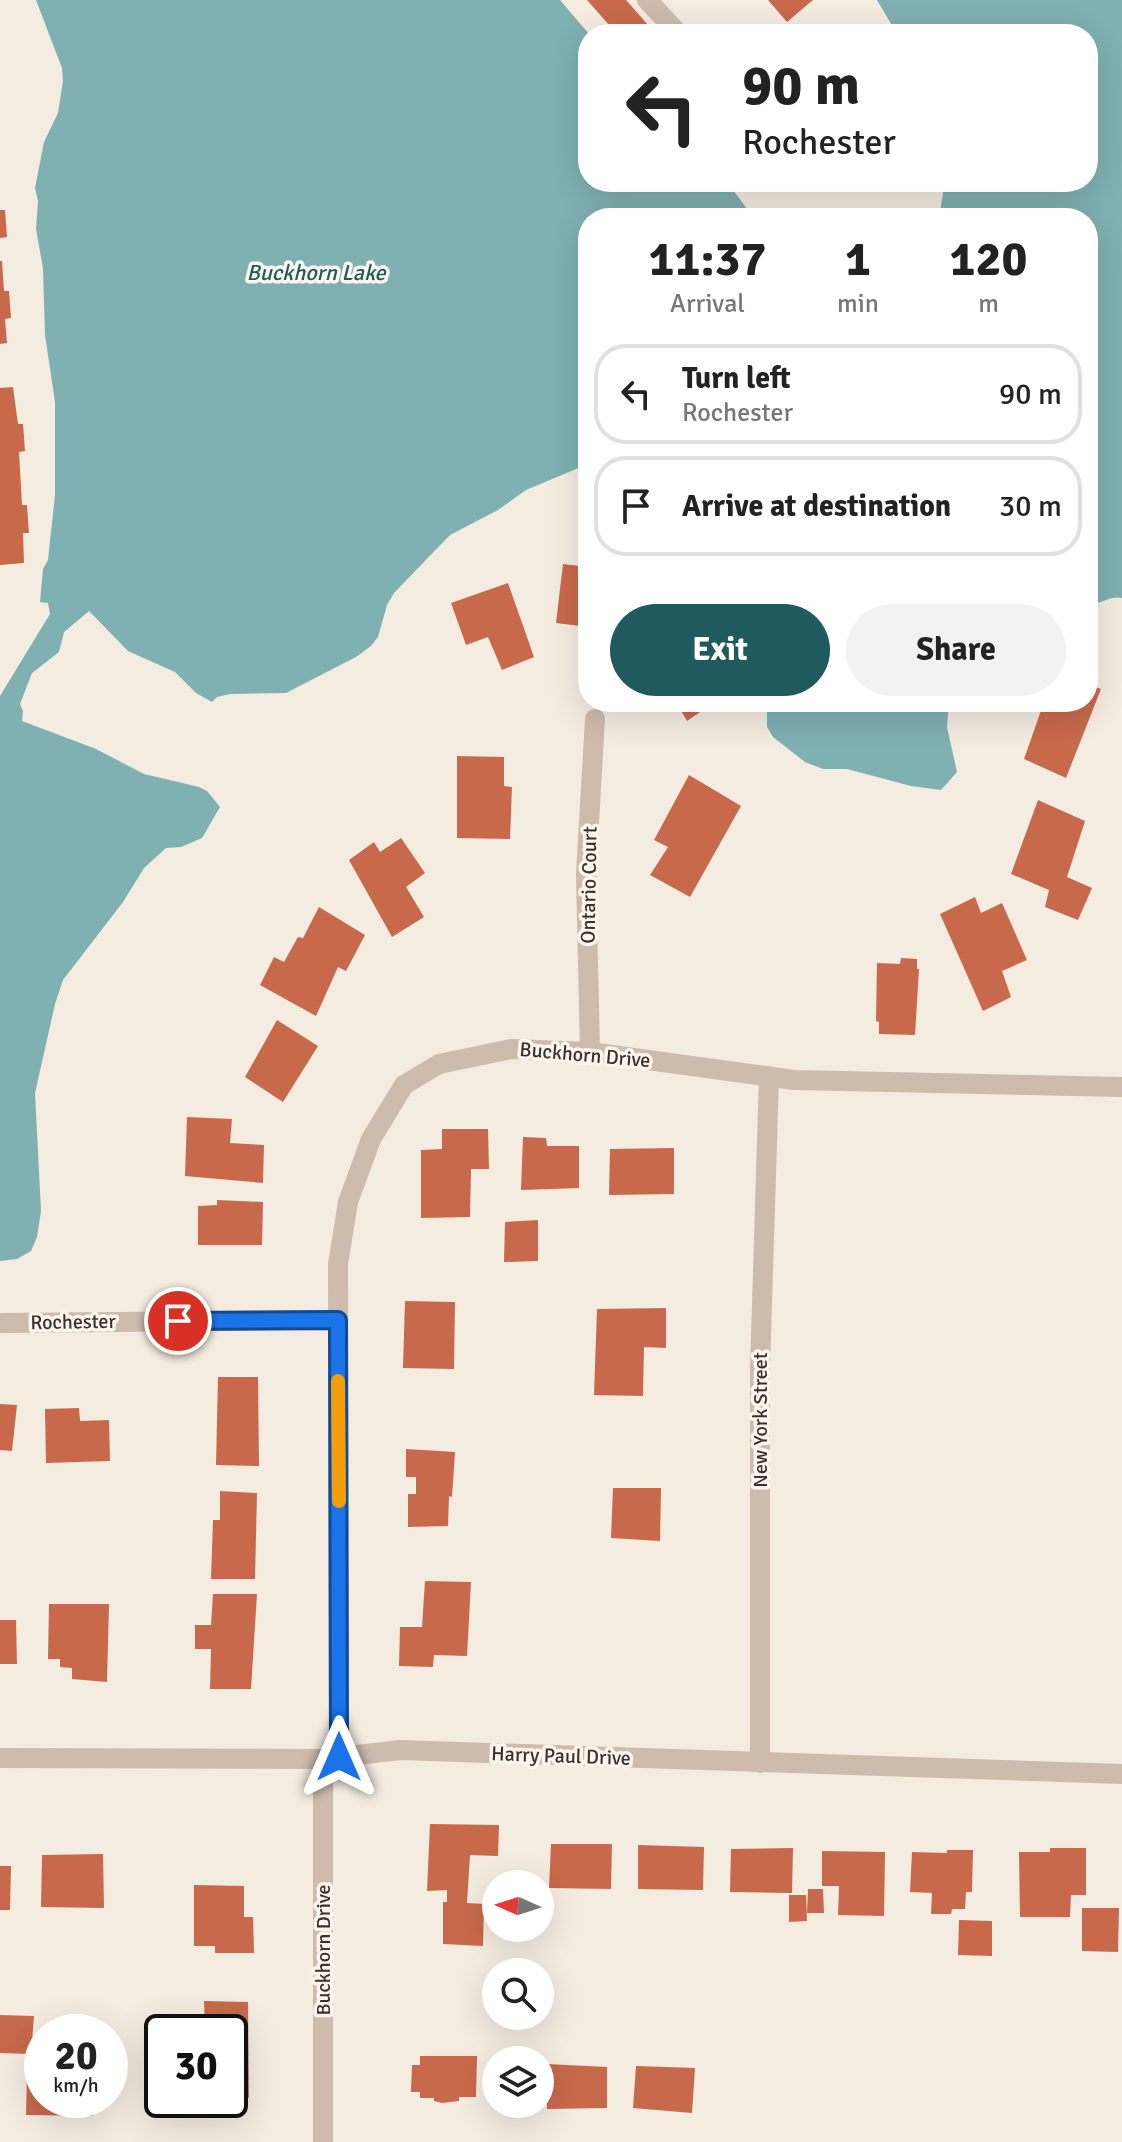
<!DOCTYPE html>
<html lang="en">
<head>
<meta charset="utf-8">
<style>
	:root { --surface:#fff; --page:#f2f2f2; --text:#222; --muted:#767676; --line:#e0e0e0; --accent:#1f5a5e }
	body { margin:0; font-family:Signika,sans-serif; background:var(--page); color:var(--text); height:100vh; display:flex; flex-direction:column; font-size:30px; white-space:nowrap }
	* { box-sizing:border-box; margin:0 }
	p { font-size:26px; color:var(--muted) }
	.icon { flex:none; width:44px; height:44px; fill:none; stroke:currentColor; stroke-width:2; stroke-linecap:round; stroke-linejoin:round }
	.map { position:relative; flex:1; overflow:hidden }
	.details { position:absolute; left:578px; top:208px; width:520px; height:504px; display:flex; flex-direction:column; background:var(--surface); border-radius:32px; box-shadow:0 8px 32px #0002 }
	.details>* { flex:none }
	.banner { position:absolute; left:578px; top:24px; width:520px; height:168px; border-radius:32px; box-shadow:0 8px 32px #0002; background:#fff; color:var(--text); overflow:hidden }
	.needle { width:52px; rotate:273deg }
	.controls { position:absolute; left:482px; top:1870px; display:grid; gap:16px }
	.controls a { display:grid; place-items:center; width:72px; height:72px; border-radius:50%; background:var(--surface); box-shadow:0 8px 32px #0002; font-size:40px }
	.speed { position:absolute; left:24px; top:2014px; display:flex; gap:16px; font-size:40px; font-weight:700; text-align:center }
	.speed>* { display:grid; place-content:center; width:104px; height:104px; border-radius:50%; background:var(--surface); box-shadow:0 8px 32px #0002; line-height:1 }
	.speed small { font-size:20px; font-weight:400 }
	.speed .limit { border:4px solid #111; border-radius:12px; background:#fff; color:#111 }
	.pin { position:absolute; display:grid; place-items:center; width:68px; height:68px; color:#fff; margin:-34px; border:4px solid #fff; border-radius:50%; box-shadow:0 2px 8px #0007 }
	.me { position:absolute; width:88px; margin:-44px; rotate:0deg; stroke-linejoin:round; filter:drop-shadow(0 0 6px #0008) }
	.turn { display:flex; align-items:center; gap:28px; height:168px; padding:0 32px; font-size:36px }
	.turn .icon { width:104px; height:104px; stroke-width:2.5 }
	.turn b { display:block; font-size:56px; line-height:68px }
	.eta { display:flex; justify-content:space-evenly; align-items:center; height:136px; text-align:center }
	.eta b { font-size:48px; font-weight:700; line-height:56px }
	.cta { display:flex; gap:16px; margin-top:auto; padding:16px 32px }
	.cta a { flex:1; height:92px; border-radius:48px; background:var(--accent); color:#fff; font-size:32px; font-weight:700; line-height:92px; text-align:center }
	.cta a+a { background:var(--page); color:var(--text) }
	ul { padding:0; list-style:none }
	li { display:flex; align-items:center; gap:24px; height:100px; margin:0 16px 12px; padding:0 16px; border:4px solid var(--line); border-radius:32px }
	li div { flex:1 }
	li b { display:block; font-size:30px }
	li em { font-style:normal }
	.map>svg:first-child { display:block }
</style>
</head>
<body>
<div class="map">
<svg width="1122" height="2142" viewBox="0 0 1122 2142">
	<rect width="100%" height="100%" fill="#f4ebe1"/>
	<g fill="#7fb0b2">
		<path d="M36,0H560L589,34L588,182H727L754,218H588V464L526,490L498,510L450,535L394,593L387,605L378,637L371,646L356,657L286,693L230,694L217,697L212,702L196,693L175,672L128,651L89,611L64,632L59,652L32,673L20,704L23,711L22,721L96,749L144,774L199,787L207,791L220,807L202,838L181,847L166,848L144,868L123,902L63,980L55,1004L35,1093L41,1211L37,1237L31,1251L17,1259L0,1261V696L50,614L48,603L40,602L43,569L48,560L55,495V402L45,335L43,268L36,229L38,201L35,188L44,142L58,113L63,81L62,68Z"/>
		<path d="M877,0H1122V598C1110,595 1101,605 1088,604V218H939L943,193L940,182H1088V34H897Z"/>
		<path d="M767,702H949L947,727L957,772L941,790L911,786L847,769H823L805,762L773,737L767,727Z"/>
	</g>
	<g fill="#c8694b">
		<path d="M587,0H626L656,34H617Z"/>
		<path d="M768,0H813L787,22Z"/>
		<path d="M0,210H5L7,237L0,238Z"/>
		<path d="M0,261H2L4,291H9L11,318L5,319L7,343L0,344Z"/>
		<path d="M13,387L18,424H23L25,451L19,452L22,505H27L29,533H23L24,563L0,565V388Z"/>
		<path d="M563,564L588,567V627L556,623Z"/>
		<path d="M508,583L534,657L502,670L488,637L466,645L451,603Z"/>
		<path d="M1088,684L1101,689L1066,778L1024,759L1044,702H1088Z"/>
		<path d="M676,702H715L687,721Z"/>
		<path d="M457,756L504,757V786L512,787L510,839L457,838Z"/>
		<path d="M689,775L741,806L690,897L650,875L668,847L654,840Z"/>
		<path d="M1038,800L1085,821L1067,877L1092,888L1078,920L1045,907L1049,890L1011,874Z"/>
		<path d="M401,838L425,873L406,887L424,917L392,937L349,860L374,842L380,852Z"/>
		<path d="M975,897L981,913L1002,903L1027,960L1002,971L1011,997L983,1011L940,914Z"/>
		<path d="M319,907L365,935L346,971L338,967L316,1016L260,985L274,957L284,962L298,937L303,938Z"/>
		<path d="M901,958L917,959V969H919L915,1035L879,1034V1022L876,1021L877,963L900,964Z"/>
		<path d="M277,1020L318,1046L283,1102L245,1077Z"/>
		<path d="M187,1117L232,1119L230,1143L264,1145L263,1183L185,1176Z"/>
		<path d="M442,1129H488L489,1169H471L470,1217L421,1218V1150L442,1149Z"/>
		<path d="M523,1137L546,1138L547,1146H579V1188L521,1190Z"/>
		<path d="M674,1148V1194L609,1195L610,1149Z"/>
		<path d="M217,1200L263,1202L262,1245H198V1206L217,1205Z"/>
		<path d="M538,1220V1261L504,1262L505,1222Z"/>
		<path d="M405,1301L455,1302L454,1369L403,1368Z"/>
		<path d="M666,1308V1348L644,1347L643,1396L594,1395L597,1309Z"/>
		<path d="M218,1377H258L259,1466L216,1465Z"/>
		<path d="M0,1404L17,1405L12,1451L0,1450Z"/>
		<path d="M79,1408L80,1421L109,1420L110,1461L46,1463L45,1409Z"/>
		<path d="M406,1449L455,1452L452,1497L449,1496L448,1526L408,1527V1494H416V1477H406Z"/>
		<path d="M613,1488H661L660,1541L611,1538Z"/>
		<path d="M220,1491L257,1493L255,1579H211L213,1520H220Z"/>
		<path d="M425,1581L471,1582L467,1656L434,1655L433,1667L399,1666L400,1627H422Z"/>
		<path d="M213,1594H257L251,1689H210L211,1649H195V1625H211Z"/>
		<path d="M49,1604H109L107,1682L72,1679V1668L60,1667V1659H48Z"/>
		<path d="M0,1620H16L17,1664H0Z"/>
		<path d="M430,1824L499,1825L498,1856L470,1855L467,1903L484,1904L483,1946L443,1944V1902H447V1890L427,1891Z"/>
		<path d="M551,1844H612L611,1889L549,1888Z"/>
		<path d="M638,1845L704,1847L703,1890L638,1889Z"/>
		<path d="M793,1848L792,1893L730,1892L731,1849Z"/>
		<path d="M1050,1848H1086V1895H1071L1070,1917H1020L1019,1852H1050Z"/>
		<path d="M947,1850H973L972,1892H966L965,1909H952L951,1914H931L932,1893L910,1892L912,1852L947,1853Z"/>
		<path d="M822,1851L885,1852L884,1916L838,1915L839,1886H822Z"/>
		<path d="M103,1854L104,1908L41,1907L42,1855Z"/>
		<path d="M0,1866H11L10,1910H0Z"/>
		<path d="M194,1885L244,1886V1917H253L254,1953H215V1946H194Z"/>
		<path d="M808,1889H823L824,1913H807Z"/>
		<path d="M789,1895H806L807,1921L789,1922Z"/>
		<path d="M1082,1908H1119L1118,1952L1082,1951Z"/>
		<path d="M959,1920L992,1921V1956L958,1955Z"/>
		<path d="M204,2001L248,2002L249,2098L230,2097V2032H205Z"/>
		<path d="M0,2015L34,2016L31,2054L0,2053Z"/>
		<path d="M420,2056H477L476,2097H459V2101L442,2103L434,2101V2098H420V2092H411L412,2065H420Z"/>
		<path d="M547,2064L607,2067V2108L547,2109Z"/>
		<path d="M636,2066L695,2068L692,2113L633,2108Z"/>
		<path d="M27,2071L42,2072V2100H94L93,2116L26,2115Z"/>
	</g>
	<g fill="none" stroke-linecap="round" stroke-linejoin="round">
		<g stroke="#cdbbac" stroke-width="20">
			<path d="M647,0L679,34"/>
			<path d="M590,1052L586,874L595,719"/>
			<path d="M0,1323L338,1320"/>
			<path d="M339,1757L338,1264L348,1202L371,1139L404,1085L439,1064L511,1049L590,1052L794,1080L1122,1087"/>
			<path d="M0,1758L323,1759L400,1750L1122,1774"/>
			<path d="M760,1763V1369L769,1076"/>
			<path d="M323,2142V1759"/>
		</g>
	</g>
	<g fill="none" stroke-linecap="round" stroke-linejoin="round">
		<defs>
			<path id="route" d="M178,1321L338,1320L339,1757"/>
		</defs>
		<use href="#route" stroke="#114b97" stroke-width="20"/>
		<use href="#route" stroke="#1a73e8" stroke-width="14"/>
		<path stroke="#f59e0b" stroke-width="14" d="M338,1381L339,1501"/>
	</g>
	<g text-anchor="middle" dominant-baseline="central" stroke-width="7" stroke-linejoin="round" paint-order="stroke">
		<g font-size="20" fill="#3b302b" stroke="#fbf5ee">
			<text transform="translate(589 885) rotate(-89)">Ontario Court</text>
			<text transform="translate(585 1055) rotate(5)">Buckhorn Drive</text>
			<text transform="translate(73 1322) rotate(-1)">Rochester</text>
			<text transform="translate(760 1420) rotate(-90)">New York Street</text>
			<text transform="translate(561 1756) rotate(2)">Harry Paul Drive</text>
			<text transform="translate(323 1950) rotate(-90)">Buckhorn Drive</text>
		</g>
		<g font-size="22" font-style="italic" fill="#1f5a5e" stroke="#fbf5ee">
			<text x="316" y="272">Buckhorn Lake</text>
		</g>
	</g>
</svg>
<div class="controls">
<a><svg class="needle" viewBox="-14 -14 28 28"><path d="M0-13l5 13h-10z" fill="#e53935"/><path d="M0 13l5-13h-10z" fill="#767676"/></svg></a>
<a><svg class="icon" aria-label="search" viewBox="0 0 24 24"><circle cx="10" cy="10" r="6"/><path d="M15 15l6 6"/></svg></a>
<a><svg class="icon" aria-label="layers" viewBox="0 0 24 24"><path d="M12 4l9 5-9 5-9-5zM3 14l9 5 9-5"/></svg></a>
</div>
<div class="speed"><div>20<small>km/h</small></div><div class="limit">30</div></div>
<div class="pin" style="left:178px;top:1321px;background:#d93025"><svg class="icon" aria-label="arrive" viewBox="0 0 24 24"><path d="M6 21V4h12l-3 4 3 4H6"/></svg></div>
<svg class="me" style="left:339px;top:1757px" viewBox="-20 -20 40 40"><path d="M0-17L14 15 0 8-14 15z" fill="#1a73e8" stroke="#fff" stroke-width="4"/></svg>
<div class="banner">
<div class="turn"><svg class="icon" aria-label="left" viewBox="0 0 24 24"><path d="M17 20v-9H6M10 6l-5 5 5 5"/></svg><div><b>90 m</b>Rochester</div></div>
</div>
<section class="details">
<div class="eta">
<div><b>11:37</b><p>Arrival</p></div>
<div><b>1</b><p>min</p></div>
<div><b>120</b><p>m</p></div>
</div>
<ul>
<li><svg class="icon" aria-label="left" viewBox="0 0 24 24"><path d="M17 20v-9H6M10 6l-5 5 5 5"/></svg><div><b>Turn left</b><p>Rochester</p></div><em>90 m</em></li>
<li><svg class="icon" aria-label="arrive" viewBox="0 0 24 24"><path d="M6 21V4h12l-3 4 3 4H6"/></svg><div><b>Arrive at destination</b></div><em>30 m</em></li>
</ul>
<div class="cta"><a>Exit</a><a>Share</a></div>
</section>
</div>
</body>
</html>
